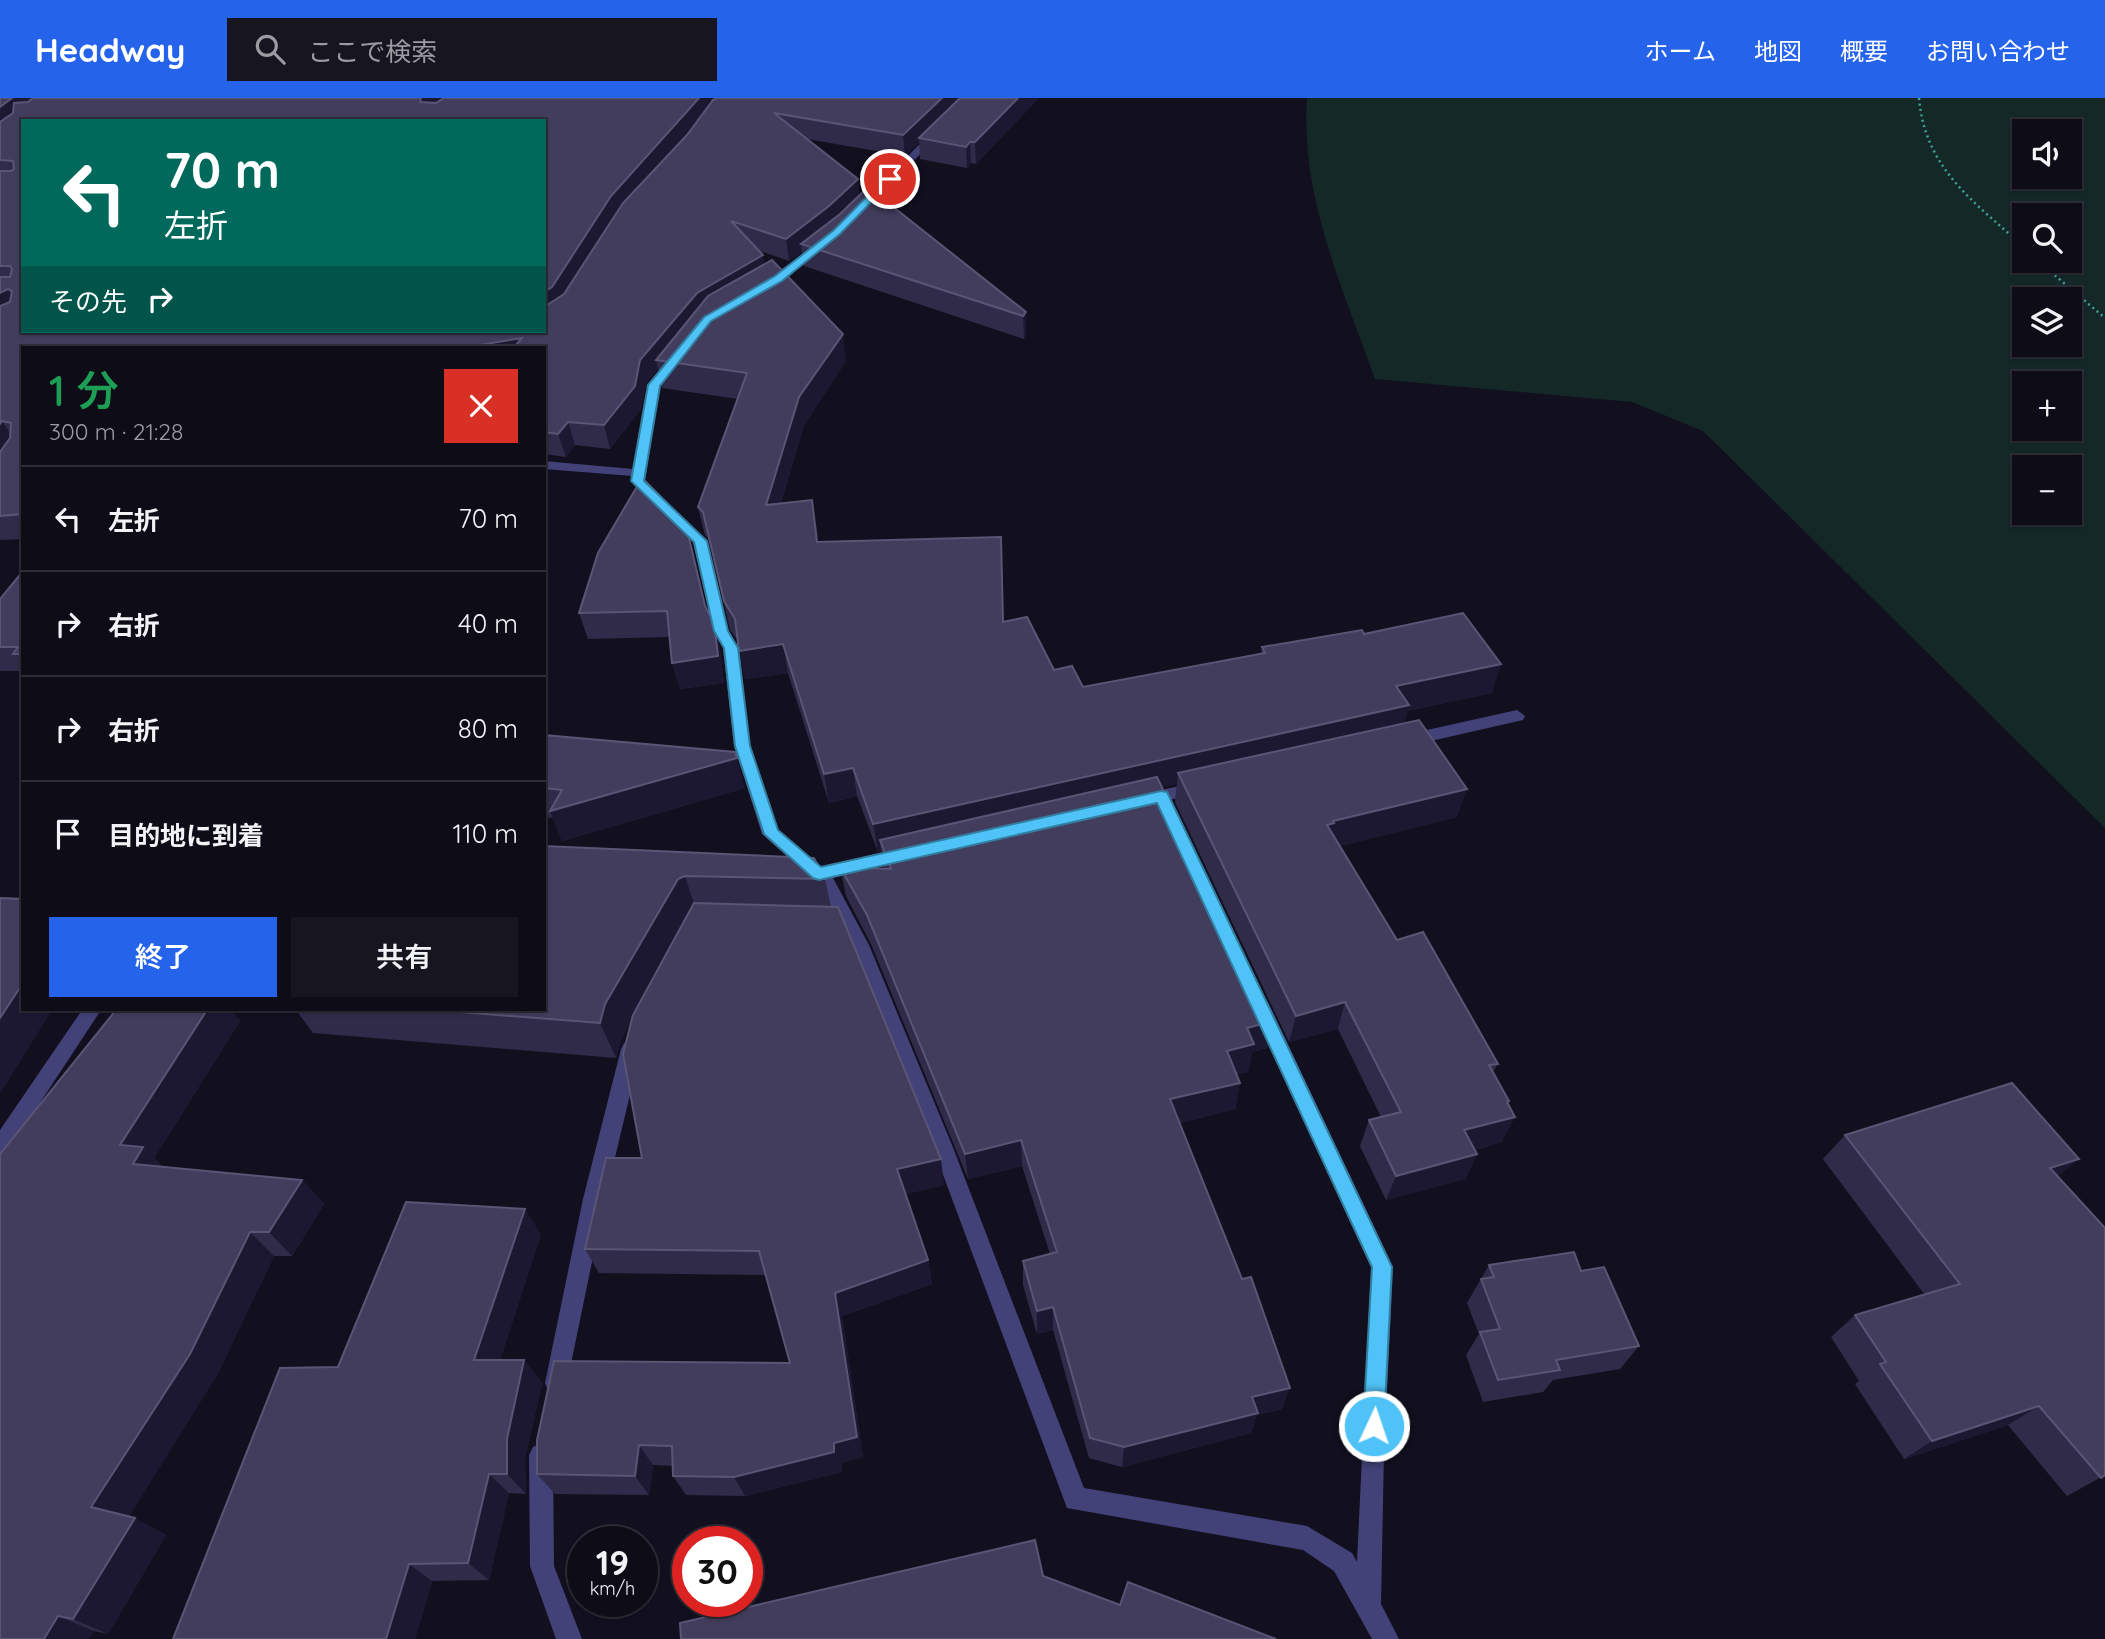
<!DOCTYPE html>
<html lang="ja">
<head>
<meta charset="utf-8">
<style>
	:root { --surface:#0e0c17; --page:#171520; --text:#f1f3f6; --muted:#9b9ba1; --line:#2e2c36; --accent:#2563eb }
	body { margin:0; font-family:Quicksand,"Noto Sans JP",sans-serif; background:var(--page); color:var(--text); height:100vh; display:flex; flex-direction:column; font-size:26px; white-space:nowrap }
	* { box-sizing:border-box; margin:0 }
	p { font-size:23px; color:var(--muted) }
	.icon { flex:none; width:38px; height:38px; fill:none; stroke:currentColor; stroke-width:2; stroke-linecap:round; stroke-linejoin:round }
	.map { position:relative; flex:1; overflow:hidden }
	.side { position:absolute; left:21px; top:248px; width:525px; height:665px; display:flex; flex-direction:column; background:var(--surface); border-radius:0px; box-shadow:0 2px 5px #0004,0 0 0 2px var(--line) }
	.side>* { flex:none }
	.guide { position:absolute; left:21px; top:21px; width:525px; height:214px; border-radius:0px; box-shadow:0 2px 5px #0004,0 0 0 2px var(--line); background:#00695c; color:#fff; overflow:hidden }
	.fabs { position:absolute; left:2012px; top:21px; display:grid; gap:14px }
	.fabs a { display:grid; place-items:center; width:70px; height:70px; border-radius:0px; background:var(--surface); box-shadow:0 2px 5px #0004,0 0 0 2px var(--line); font-size:35px }
	.speed { position:absolute; left:567px; top:1428px; display:flex; gap:14px; font-size:35px; font-weight:700; text-align:center }
	.speed>* { display:grid; place-content:center; width:91px; height:91px; border-radius:50%; background:var(--surface); box-shadow:0 2px 5px #0004,0 0 0 2px var(--line); line-height:1 }
	.speed small { font-size:18px; font-weight:400 }
	.speed .limit { border:10px solid #d22; background:#fff; color:#111 }
	.pin { position:absolute; display:grid; place-items:center; width:60px; height:60px; color:#fff; margin:-30px; border:4px solid #fff; border-radius:50%; box-shadow:0 2px 7px #0007 }
	.me { position:absolute; width:77px; margin:-38px; rotate:3deg; stroke-linejoin:round; filter:drop-shadow(0 0 5px #0008) }
	.turn { display:flex; align-items:center; gap:24px; height:147px; padding:0 28px; font-size:32px }
	.turn .icon { width:91px; height:91px; stroke-width:2.5 }
	.turn b { display:block; font-size:49px; line-height:60px }
	.then { display:flex; align-items:center; height:66px; padding:0 28px; background:#0003; gap:14px; font-size:26px }
	.round { display:grid; place-items:center; flex:none; width:74px; height:74px; border-radius:0px; background:var(--page) }
	.head { display:flex; align-items:center; justify-content:space-between; height:119px; padding:0 28px }
	h1 { font-size:42px; font-weight:600; line-height:52px; color:#1e9e55 }
	.action { display:flex; gap:14px; margin-top:auto; padding:14px 28px }
	.action a { flex:1; height:80px; border-radius:0px; background:var(--accent); color:#fff; font-size:28px; font-weight:600; line-height:80px; text-align:center }
	.action a+a { background:var(--page); color:var(--text) }
	ul { padding:0; list-style:none }
	li { display:flex; align-items:center; gap:21px; height:105px; padding:0 28px; border-top:2px solid var(--line) }
	li div { flex:1 }
	li b { display:block; font-size:26px }
	li em { font-style:normal }
	header { display:flex; align-items:center; gap:42px; box-sizing:border-box; height:98px; padding:0 35px; background:var(--accent); color:#fff }
	header strong { font-size:33px }
	nav { display:flex; gap:38px; margin-inline-start:auto; font-size:24px }
	.search { width:490px; height:63px; background:var(--page); display:flex; align-items:center; gap:18px; box-sizing:border-box; padding:0 24px; border-radius:0px; color:var(--muted); font-size:26px }
	.map>svg:first-child { display:block }
</style>
</head>
<body>
<header>
<strong>Headway</strong>
<div class="search"><svg class="icon" aria-label="search" viewBox="0 0 24 24"><circle cx="10" cy="10" r="6"/><path d="M15 15l6 6"/></svg>ここで検索</div>
<nav><a>ホーム</a><a>地図</a><a>概要</a><a>お問い合わせ</a></nav>
</header>
<div class="map">
<svg width="2105" height="1541" viewBox="0 0 2105 1541">
	<rect width="100%" height="100%" fill="#12101f"/>
	<path fill="#142827" fill-rule="evenodd" d="M1307,0H2105V730L1703,333L1632,304L1375,281C1343,191 1300,98 1307,0ZM2025,33H2070V79H2025ZM2070,117V163H2025V117ZM2070,201V247H2025V201ZM2025,285H2070V331H2025ZM2025,369H2070V415H2025Z"/>
	<g fill="none" stroke-linecap="round" stroke-linejoin="round">
		<g stroke="#3ea399" stroke-width="2.5" stroke-dasharray="2 3.5" stroke-linecap="butt">
			<path d="M1919,0C1925,72 1976,105 2025,150"/>
			<path d="M2038,163L2105,220"/>
		</g>
		<g fill="#424178" fill-rule="evenodd">
			<path d="M933,33L941,35L863,114H855V110Z"/>
			<path d="M821,144L826,147L825,149L768,190H760V186Z"/>
			<path d="M674,259L680,263L660,288L645,382L707,443L728,533L739,550L750,648L778,733L821,769L904,749L910,751L913,756L910,761L904,763L833,780L869,847L952,1047L1084,1390L1307,1428L1352,1455L1357,1464L1371,1169L1252,910L1254,904L1261,902L1268,904L1393,1169L1384,1354L1381,1506L1399,1541H1372L1334,1473L1303,1452L1067,1410L932,1047L851,848L819,787L762,736L734,648L723,550L714,533L693,444L633,386L632,378L544,371V363L633,371L648,287L670,260Z"/>
			<path d="M1517,612L1525,618L1523,622L1409,648L1401,642L1409,636Z"/>
			<path d="M1198,684L1206,690L1204,694L1143,708L1135,702L1143,696Z"/>
			<path d="M82,912H101L7,1055L0,1058V1032Z"/>
			<path d="M631,943L638,945L641,951L605,1101L567,1285L564,1293L556,1296L548,1293L545,1285L583,1101L621,951L624,945Z"/>
			<path d="M541,1345L549,1349L553,1357L554,1468L582,1541H556L530,1468L529,1357L533,1349Z"/>
		</g>
	</g>
	<g fill="#312b4a" fill-rule="evenodd">
		<path d="M0,0H1039L976,66L971,65L967,70L920,61L919,44L905,58L807,41L858,81L859,98L1026,214V236L1024,241L804,168L802,153L789,163L760,153L765,166L846,263L804,327L781,405L817,431L818,444L1003,524L1054,572L1083,589L1261,556L1262,549L1364,536L1492,595L1407,613L1404,625L1457,719L1340,748L1397,842L1498,966L1493,974L1509,1003L1508,1006L1502,1044L1474,1052L1477,1056L1465,1081L1386,1102L1360,1048L1369,1022L1381,1019L1338,931L1289,944L1175,704L1177,686L1162,689L1273,923L1267,950L1252,954L1248,974L1237,976L1240,985L1235,1011L1180,1025L1282,1311L1257,1317L1251,1335L1122,1369L1089,1360L1053,1232L1037,1236L1023,1187V1163L1050,1156L1022,1068L968,1081L871,846L846,798L840,769L884,771L881,753L878,754L857,698L829,705L788,575L745,581L738,543L730,532L710,442L705,437L698,409L738,301L662,290L658,271L646,285L641,311L610,351L575,347L566,359L544,356V250H23V441L0,442ZM544,23V233H23Z"/>
		<path d="M23,473V573H0V501Z"/>
		<path d="M705,508L714,525L720,551L724,585L680,591L672,565L670,539L588,541L579,515Z"/>
		<path d="M544,637L745,690L562,743L553,720L544,719Z"/>
		<path d="M544,748L825,781L831,809L944,1087L906,1096L928,1162L932,1186L842,1218L863,1359L841,1365L842,1374L745,1398L686,1397L673,1378V1368L653,1367L649,1397L555,1396L537,1376L790,1265L766,1177L599,1175L585,1151L642,1060L631,923L621,942L616,960L313,935L296,912H544Z"/>
		<path d="M116,912H231L240,923L154,1060L163,1069L302,1082L324,1106L292,1158H274L217,1277L129,1418L166,1437L108,1536L94,1533L0,1541Z"/>
		<path d="M1845,1037L2058,1078L2105,1377L2067,1398L2008,1327L1904,1361L1855,1286L1859,1283L1831,1239L1855,1217L1925,1197L1823,1061Z"/>
		<path d="M541,1136L500,1262H524L542,1285L525,1361L526,1396L509,1395L489,1482L432,1483L415,1541L338,1269Z"/>
		<path d="M1489,1167L1581,1173L1639,1248L1620,1271L1553,1282L1543,1294L1483,1304L1466,1257L1479,1236L1467,1205Z"/>
	</g>
	<g fill="#1d1831">
		<path d="M12,0H32L37,9L0,39V9Z"/>
		<path d="M421,0H449V7L420,4Z"/>
		<path d="M699,0H731L558,211L544,221V194L611,98Z"/>
		<path d="M942,0H964L919,40V44L905,58L903,37Z"/>
		<path d="M1018,0H1039L976,66L975,44Z"/>
		<path d="M970,44L971,65L967,70L966,49Z"/>
		<path d="M858,81L860,102L801,146L802,153L789,163L786,141Z"/>
		<path d="M763,157L767,179L656,262L658,271L646,285L641,311L610,351L604,327L640,262L697,195Z"/>
		<path d="M8,191L22,214L0,223V195Z"/>
		<path d="M1026,214V236L1024,241L1023,218Z"/>
		<path d="M843,236L846,263L804,327L772,436L766,407L799,299Z"/>
		<path d="M522,240L526,250H462Z"/>
		<path d="M2,323L17,346L0,371V326Z"/>
		<path d="M568,324L575,347L566,359L558,336Z"/>
		<path d="M812,402L817,431L821,472L817,444Z"/>
		<path d="M714,525L720,551L724,585L680,591L672,565Z"/>
		<path d="M783,546L788,575L745,581L739,553Z"/>
		<path d="M1501,566L1492,595L1407,613L1401,635L1178,675L1177,686L884,752L880,742L881,753L878,754L873,726L1396,588Z"/>
		<path d="M737,660L745,690L562,743L550,713Z"/>
		<path d="M853,670L857,698L829,705L824,676Z"/>
		<path d="M1467,691L1457,719L1328,751L1327,727L1333,723Z"/>
		<path d="M685,778L697,815L690,818L621,942L616,960L600,925L605,906L678,781Z"/>
		<path d="M23,885V912H52L0,996V920Z"/>
		<path d="M1345,904L1338,931L1289,944L1296,918Z"/>
		<path d="M207,912H231L240,923L154,1060L169,1075L133,1066L120,1047Z"/>
		<path d="M1273,923L1267,950L1252,954L1248,974L1222,980L1227,953L1247,930Z"/>
		<path d="M1240,985L1235,1011L1167,1028L1170,1001Z"/>
		<path d="M1509,1003L1500,1023L1515,1019L1502,1044L1453,1057L1464,1032Z"/>
		<path d="M1021,1042L1022,1068L968,1081L965,1056Z"/>
		<path d="M1477,1056L1465,1081L1386,1102L1396,1078Z"/>
		<path d="M941,1061L944,1087L902,1097L897,1071Z"/>
		<path d="M2079,1061L2050,1085V1070Z"/>
		<path d="M302,1082L324,1106L292,1158L269,1134Z"/>
		<path d="M525,1111L541,1136L493,1284L474,1262Z"/>
		<path d="M250,1134L274,1158L217,1277L124,1427L91,1409Z"/>
		<path d="M928,1162L932,1186L842,1218L863,1359L841,1365L842,1374L745,1398L734,1379L834,1345L835,1195Z"/>
		<path d="M1053,1209V1232L1037,1236V1213Z"/>
		<path d="M524,1262L542,1285L525,1361L526,1396L507,1376V1341Z"/>
		<path d="M1290,1290L1282,1311L1257,1317L1251,1335L1122,1369L1124,1349L1252,1299Z"/>
		<path d="M2039,1308L2008,1327L1904,1361L1932,1343Z"/>
		<path d="M639,1347L653,1367L649,1397L635,1378Z"/>
		<path d="M489,1376L509,1395L489,1482L468,1465Z"/>
		<path d="M135,1420L166,1437L108,1536L73,1521Z"/>
		<path d="M409,1466L432,1483L415,1541H386Z"/>
		<path d="M58,1518L94,1533L89,1541H44Z"/>
	</g>
	<g fill="#423d5d" stroke="#5a5575" stroke-width="2">
		<path d="M0,0H12L0,9Z"/>
		<path d="M33,0H421L420,4L436,5L444,0H699L611,98L552,189L544,194V23H23V233H544V209L564,196L623,105L687,37L713,2L717,0H942L903,37L774,15L858,81L829,108L786,141L731,123L763,157L697,195L640,262L635,288L604,327L568,324L558,336L544,334V250H513L522,240L462,250H23V416L0,418V354L10,340L11,325L2,323L0,326V208L10,204L12,193L8,191L0,195V179H10L12,171L10,168H0V73H11L14,71L13,63L0,62V24L13,15L14,5L28,4Z"/>
		<path d="M960,0H1018L975,44H970L966,49L919,40Z"/>
		<path d="M868,89L1026,214L1023,218L801,146L840,116Z"/>
		<path d="M772,162L843,236L799,299L766,407L812,402L817,444L1001,439L1003,524L1027,519L1054,572L1072,568L1083,589L1265,555L1262,549L1362,532L1364,536L1463,515L1501,566L1396,588L1409,607L873,726L853,670L824,676L783,546L739,553L735,521L724,503L703,414L698,409L747,275L656,262L708,198Z"/>
		<path d="M642,380L685,423L705,508L714,525L718,558L672,565L667,513L579,515L598,455Z"/>
		<path d="M23,473V556H13L18,549H0V501Z"/>
		<path d="M1419,622L1467,691L1333,723L1334,725L1327,727L1397,842L1423,834L1498,966L1489,967L1509,1003L1507,1004L1515,1019L1464,1032L1477,1056L1396,1078L1369,1022L1401,1014L1345,904L1296,918L1178,675Z"/>
		<path d="M544,637L735,654L737,660L550,713L562,692L544,690Z"/>
		<path d="M1157,679L1273,923L1247,930L1254,946L1227,953L1240,985L1170,1001L1242,1181L1251,1179L1290,1290L1252,1299L1258,1315L1124,1349L1090,1340L1053,1209L1037,1213L1023,1163L1057,1154L1021,1042L965,1056L867,817L840,769L891,771L880,742Z"/>
		<path d="M544,748L814,760L825,781L685,778L678,781L605,906L600,925L434,912H544Z"/>
		<path d="M0,800L23,801V885L0,920Z"/>
		<path d="M694,805L838,809L941,1061L897,1071L928,1162L835,1195L857,1339L834,1345V1354L734,1379L673,1378L672,1348L639,1347L635,1378L537,1376V1342L554,1263L790,1265L759,1153L585,1151L606,1060H642L623,956L633,917Z"/>
		<path d="M116,912H207L120,1047L143,1049L133,1066L302,1082L269,1134H250L190,1256L91,1409L135,1420L73,1521L58,1518L44,1541H0V1056Z"/>
		<path d="M2012,985L2079,1061L2050,1070L2105,1130V1377L2101,1380L2039,1308L1932,1343L1880,1266L1886,1264L1855,1217L1960,1186L1845,1037Z"/>
		<path d="M406,1104L525,1111L474,1262H524L507,1341V1376H489L468,1465L409,1466L386,1541H173L280,1270L338,1269Z"/>
		<path d="M1574,1154L1581,1173L1604,1169L1639,1248L1556,1262L1560,1272L1498,1282L1480,1234L1500,1231L1481,1181L1494,1179L1489,1167Z"/>
		<path d="M1035,1442L1043,1478L1120,1507L1128,1484L1276,1541H681L680,1525Z"/>
	</g>
	<path fill="#4fc3f7" stroke="#337fa1" stroke-width="2" d="M886,79L894,81L840,136L782,183L711,223L660,288L644,383L707,443L728,533L738,550L750,648L778,732L821,769L1161,693L1167,694L1392,1169L1384,1328L1381,1335L1374,1338L1366,1335L1363,1328L1372,1169L1157,705L819,782L813,780L764,736L735,648L724,550L714,533L694,444L631,383L648,287L704,219L775,178L834,132Z"/>
</svg>
<div class="fabs">
<a><svg class="icon" aria-label="sound" viewBox="0 0 24 24"><path d="M4 9h4l5-4v14l-5-4H4zM17 9q2 3 0 6"/></svg></a>
<a><svg class="icon" aria-label="search" viewBox="0 0 24 24"><circle cx="10" cy="10" r="6"/><path d="M15 15l6 6"/></svg></a>
<a><svg class="icon" aria-label="layers" viewBox="0 0 24 24"><path d="M12 4l9 5-9 5-9-5zM3 14l9 5 9-5"/></svg></a>
<a>+</a>
<a>−</a>
</div>
<div class="speed"><div>19<small>km/h</small></div><div class="limit">30</div></div>
<div class="pin" style="left:890px;top:81px;background:#d93025"><svg class="icon" aria-label="arrive" viewBox="0 0 24 24"><path d="M6 21V4h12l-3 4 3 4H6"/></svg></div>
<svg class="me" style="left:1374px;top:1328px" viewBox="-20 -20 40 40"><circle r="17" fill="#4fc3f7" stroke="#fff" stroke-width="3"/><path d="M0-11L8 9 0 5-8 9z" fill="#fff"/></svg>
<div class="guide">
<div class="turn"><svg class="icon" aria-label="left" viewBox="0 0 24 24"><path d="M17 20v-9H6M10 6l-5 5 5 5"/></svg><div><b>70 m</b>左折</div></div>
<div class="then">その先<svg class="icon" aria-label="right" viewBox="0 0 24 24"><path d="M7 20v-9h11M14 6l5 5-5 5"/></svg></div>
</div>
<section class="side">
<div class="head"><div><h1>1 分</h1><p>300 m · 21:28</p></div><a class="round" style="background:#d93025;color:#fff"><svg class="icon" aria-label="close" viewBox="0 0 24 24"><path d="M6 6l12 12M18 6L6 18"/></svg></a></div>
<ul>
<li><svg class="icon" aria-label="left" viewBox="0 0 24 24"><path d="M17 20v-9H6M10 6l-5 5 5 5"/></svg><div><b>左折</b></div><em>70 m</em></li>
<li><svg class="icon" aria-label="right" viewBox="0 0 24 24"><path d="M7 20v-9h11M14 6l5 5-5 5"/></svg><div><b>右折</b></div><em>40 m</em></li>
<li><svg class="icon" aria-label="right" viewBox="0 0 24 24"><path d="M7 20v-9h11M14 6l5 5-5 5"/></svg><div><b>右折</b></div><em>80 m</em></li>
<li><svg class="icon" aria-label="arrive" viewBox="0 0 24 24"><path d="M6 21V4h12l-3 4 3 4H6"/></svg><div><b>目的地に到着</b></div><em>110 m</em></li>
</ul>
<div class="action"><a>終了</a><a>共有</a></div>
</section>
</div>
</body>
</html>
